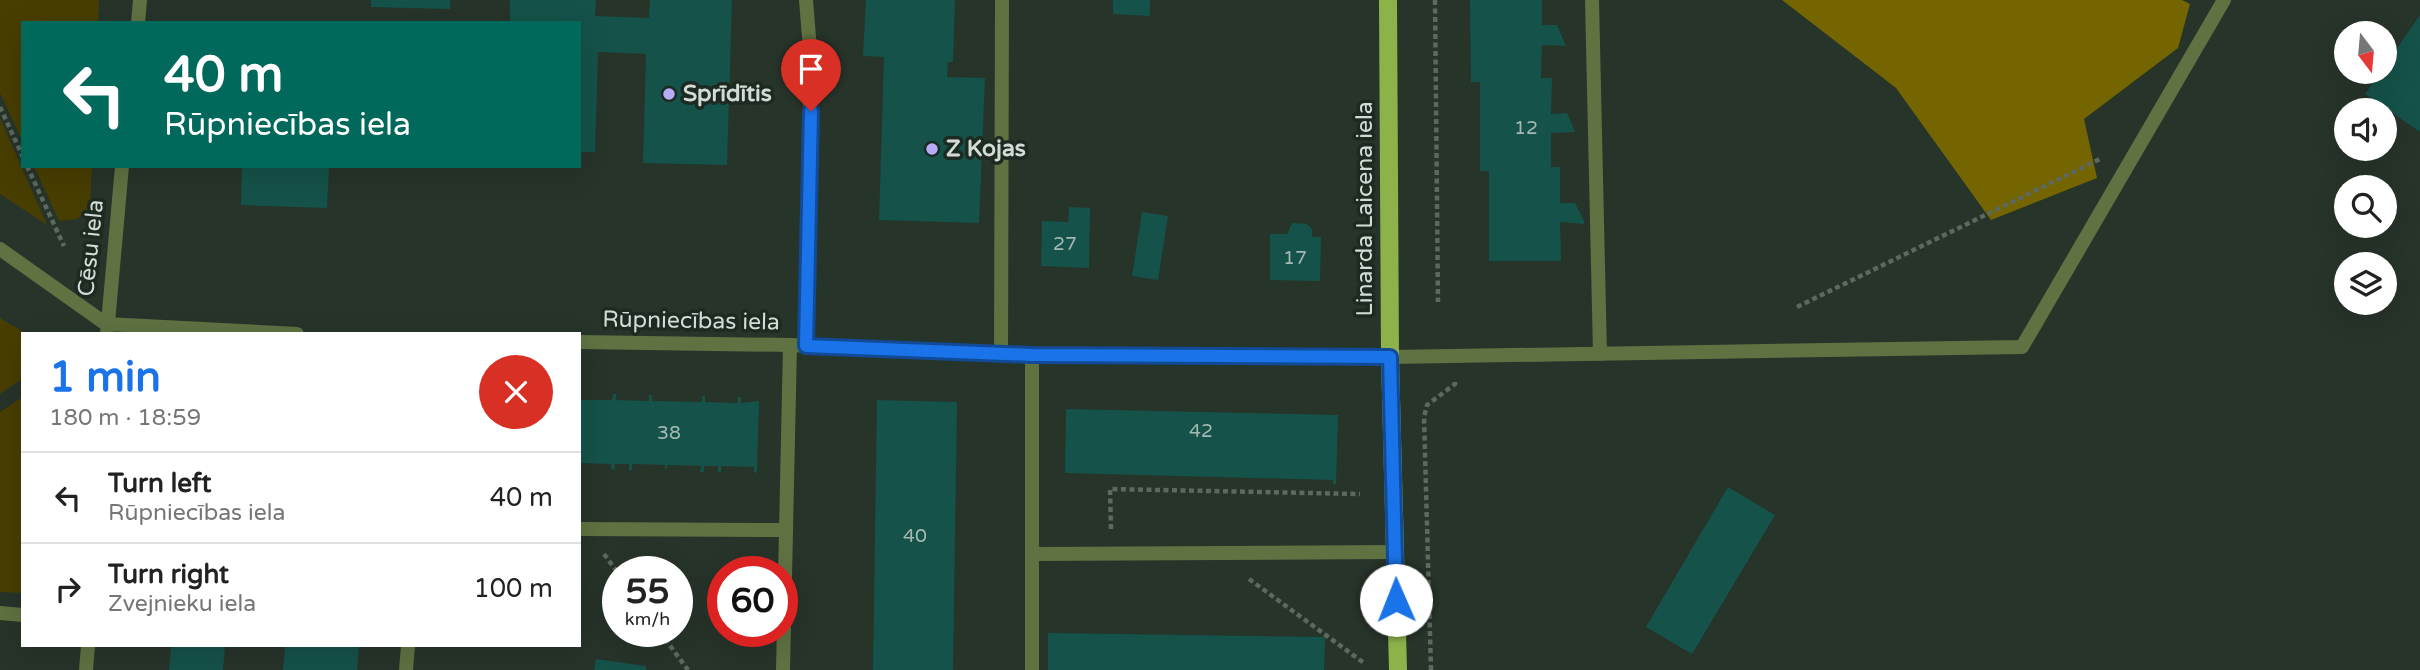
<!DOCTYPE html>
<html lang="en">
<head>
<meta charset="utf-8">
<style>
	:root { --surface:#fff; --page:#f6f6f6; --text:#222; --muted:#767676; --line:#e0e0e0; --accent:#1a73e8 }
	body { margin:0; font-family:"Varela Round",sans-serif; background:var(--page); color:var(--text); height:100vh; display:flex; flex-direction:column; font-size:26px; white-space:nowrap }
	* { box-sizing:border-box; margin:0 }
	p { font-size:23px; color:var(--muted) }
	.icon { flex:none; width:38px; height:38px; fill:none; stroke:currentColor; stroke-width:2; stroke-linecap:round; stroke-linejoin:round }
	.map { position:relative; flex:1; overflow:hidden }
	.details { position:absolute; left:21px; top:332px; width:560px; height:315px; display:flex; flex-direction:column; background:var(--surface); border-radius:0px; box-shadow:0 7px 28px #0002 }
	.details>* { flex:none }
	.banner { position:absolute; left:21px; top:21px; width:560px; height:147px; border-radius:0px; box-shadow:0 7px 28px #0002; background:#00695c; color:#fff; overflow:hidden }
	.needle { width:46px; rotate:164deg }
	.controls { position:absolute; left:2334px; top:21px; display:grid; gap:14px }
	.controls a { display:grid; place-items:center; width:63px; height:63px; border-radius:50%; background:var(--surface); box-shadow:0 7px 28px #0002; font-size:35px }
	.speed { position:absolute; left:602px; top:556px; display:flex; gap:14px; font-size:35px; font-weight:700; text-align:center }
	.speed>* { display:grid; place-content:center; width:91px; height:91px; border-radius:50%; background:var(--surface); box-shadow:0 7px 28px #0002; line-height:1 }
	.speed small { font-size:18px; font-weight:400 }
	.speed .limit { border:10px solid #d22; background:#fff; color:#111 }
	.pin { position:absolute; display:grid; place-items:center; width:60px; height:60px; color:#fff; margin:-72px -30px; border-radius:50% 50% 50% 0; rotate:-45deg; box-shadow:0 0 7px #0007 }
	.pin .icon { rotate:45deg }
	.me { position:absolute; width:77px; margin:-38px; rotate:359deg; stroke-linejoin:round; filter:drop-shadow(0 0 5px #0008) }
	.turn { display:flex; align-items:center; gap:24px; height:147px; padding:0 28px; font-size:32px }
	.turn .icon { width:91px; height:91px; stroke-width:2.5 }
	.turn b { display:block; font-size:49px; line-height:60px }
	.round { display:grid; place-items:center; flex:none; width:74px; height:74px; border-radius:37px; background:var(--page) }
	.headline { display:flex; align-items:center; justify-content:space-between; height:119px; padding:0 28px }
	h1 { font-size:42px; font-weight:700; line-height:52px; color:var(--accent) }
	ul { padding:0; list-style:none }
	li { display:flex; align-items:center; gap:21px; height:91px; padding:0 28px; border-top:2px solid var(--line) }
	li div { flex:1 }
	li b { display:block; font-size:26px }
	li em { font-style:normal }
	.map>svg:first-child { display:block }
</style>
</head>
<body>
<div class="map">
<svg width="2420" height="670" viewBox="0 0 2420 670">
	<rect width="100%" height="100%" fill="#27342a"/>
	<g fill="#483e02">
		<path d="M0,0H99L98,23H23V142L0,93Z"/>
		<path d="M0,118L47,225L0,194Z"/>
		<path d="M34,166H92L90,208L77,219L59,221Z"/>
		<path d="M0,318L27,334H23V378L0,394Z"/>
		<path d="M23,397V593L0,592V412Z"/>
	</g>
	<path fill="#746500" d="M1782,0H2182L2190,4L2178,48L2084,119L2097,178L1991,220L1896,88Z"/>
	<g fill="#155249">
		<path d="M371,0H450V9L371,7Z"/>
		<path d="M510,0H596L595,16L649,18L650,0H732L727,165L643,163L646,54L598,52L595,152H579V23H510Z"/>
		<path d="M866,0H955L953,62H948L947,77L985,78L979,223L879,220L884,57L863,56Z"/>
		<path d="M1113,0H1150V16L1113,14Z"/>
		<path d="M1470,0H1542V25H1557L1566,46L1542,45L1541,78H1552L1551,114L1567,113L1575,132L1551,133V167H1560V203H1575L1584,221V224L1560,222L1561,261H1489V171H1480V82H1471Z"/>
		<path d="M2420,15V132L2365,94L2381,72H2385V65Z"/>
		<path d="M242,166H329L327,208L241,205Z"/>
		<path d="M1069,207L1090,208L1089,268L1041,266L1042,221L1068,222Z"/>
		<path d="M1142,212L1168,216L1158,280L1132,276Z"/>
		<path d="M1292,223L1307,224L1312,229V237H1321L1320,281L1270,280V234H1287Z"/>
		<path d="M613,394H616V400L649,401V395H652V401L702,402V396H705V402L738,403V397H741V403L759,401L757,473L754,472V467L721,466V472H718V466H704V472H700L701,466L668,465L665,471V465L632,464V470H629V464H615V470L611,469V464L579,463V400H612Z"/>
		<path d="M877,400L957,402L953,670H873Z"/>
		<path d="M1066,409L1338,415L1336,484H1333V480L1065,473Z"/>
		<path d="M1728,487L1775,515L1692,654L1646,627Z"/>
		<path d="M1048,633L1325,637L1324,670H1048Z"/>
		<path d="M171,646H225L223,670H169Z"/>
		<path d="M285,646H359L357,670H283Z"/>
		<path d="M596,659L646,666V670H594Z"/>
	</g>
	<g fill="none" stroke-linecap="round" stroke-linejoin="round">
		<g stroke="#5d685f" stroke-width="4.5" stroke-dasharray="5 3.5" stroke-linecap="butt">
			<path d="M1435,0L1438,302"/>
			<path d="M0,107L23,157"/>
			<path d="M27,166L64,246"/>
			<path d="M1797,307L2102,158"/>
			<path d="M1111,529L1110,489L1360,494"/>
			<path d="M604,554L618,573"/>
			<path d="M1249,579L1364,663"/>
			<path d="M660,632L688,670"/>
			<path d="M1431,670L1424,417L1427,405L1455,384V381"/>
		</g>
		<g stroke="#5f7242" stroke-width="14">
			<path d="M1001,355L1002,0"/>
			<path d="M1032,355V670"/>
			<path d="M1390,357L2022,347L2224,0"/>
			<path d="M579,529L785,530"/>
			<path d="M1034,554L1395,552"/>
			<path d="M406,670L408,646"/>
			<path d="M783,670L790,345"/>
		</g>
		<g stroke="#5f7242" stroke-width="14">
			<path d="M1592,0L1600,354"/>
			<path d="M106,324L297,334"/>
			<path d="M579,342L790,345L1032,355L1390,357"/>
			<path d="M806,346L811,62L806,0"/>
			<path d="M0,613L23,615"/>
		</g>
		<g stroke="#5f7242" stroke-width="14">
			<path d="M138,23L140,0"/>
			<path d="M0,249L106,324"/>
			<path d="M107,334L122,166"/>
			<path d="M86,670L88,646"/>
		</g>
		<path stroke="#8db249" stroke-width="18" d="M1388,0L1390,357L1398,670"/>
	</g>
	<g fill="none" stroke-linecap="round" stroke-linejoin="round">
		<defs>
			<path id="route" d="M811,111L806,346L1032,355L1390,357L1396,600"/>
		</defs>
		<use href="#route" stroke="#114b97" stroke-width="18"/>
		<use href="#route" stroke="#1a73e8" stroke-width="12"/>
	</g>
	<g fill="#b6acf8" stroke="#1d2a21" stroke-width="2.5">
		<circle cx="669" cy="94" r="7"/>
		<circle cx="932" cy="149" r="7"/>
	</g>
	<g text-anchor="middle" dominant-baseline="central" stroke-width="7" stroke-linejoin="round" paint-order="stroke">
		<g font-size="19" fill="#a4b9b2">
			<text x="1526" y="128">12</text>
			<text x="1065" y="244">27</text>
			<text x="1295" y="258">17</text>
			<text x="1201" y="431">42</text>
			<text x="669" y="433">38</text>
			<text x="915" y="536">40</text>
		</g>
		<g font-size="23" font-weight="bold" fill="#d3dbd5" stroke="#1d2a21" text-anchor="start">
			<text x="683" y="94">Sprīdītis</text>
			<text x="946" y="149">Z Kojas</text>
		</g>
		<g font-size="23" fill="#d3dbd5" stroke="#1d2a21">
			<text transform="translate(1365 209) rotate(-90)">Linarda Laicena iela</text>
			<text transform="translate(91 248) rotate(-84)">Cēsu iela</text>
			<text transform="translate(691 321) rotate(1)">Rūpniecības iela</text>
		</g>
	</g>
</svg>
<div class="controls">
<a><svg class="needle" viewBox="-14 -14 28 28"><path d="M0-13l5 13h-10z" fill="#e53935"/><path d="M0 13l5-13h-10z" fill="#767676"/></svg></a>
<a><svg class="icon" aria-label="sound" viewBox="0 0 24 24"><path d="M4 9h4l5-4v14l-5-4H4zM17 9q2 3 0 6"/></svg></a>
<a><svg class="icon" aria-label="search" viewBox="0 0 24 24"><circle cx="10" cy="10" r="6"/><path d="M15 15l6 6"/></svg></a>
<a><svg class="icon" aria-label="layers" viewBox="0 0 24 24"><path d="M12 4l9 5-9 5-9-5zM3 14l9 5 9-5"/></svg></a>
</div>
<div class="speed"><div>55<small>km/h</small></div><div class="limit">60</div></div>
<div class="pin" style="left:811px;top:111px;background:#d93025"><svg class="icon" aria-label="arrive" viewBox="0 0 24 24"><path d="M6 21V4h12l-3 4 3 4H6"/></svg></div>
<svg class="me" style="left:1396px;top:600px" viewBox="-20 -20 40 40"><circle r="19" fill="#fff"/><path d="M0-13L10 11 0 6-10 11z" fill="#1a73e8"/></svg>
<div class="banner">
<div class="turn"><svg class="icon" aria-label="left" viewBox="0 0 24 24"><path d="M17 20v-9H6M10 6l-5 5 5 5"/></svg><div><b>40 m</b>Rūpniecības iela</div></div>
</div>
<section class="details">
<div class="headline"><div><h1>1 min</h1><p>180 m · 18:59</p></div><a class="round" style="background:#d93025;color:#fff"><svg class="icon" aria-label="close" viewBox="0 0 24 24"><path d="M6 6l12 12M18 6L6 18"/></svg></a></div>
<ul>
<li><svg class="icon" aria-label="left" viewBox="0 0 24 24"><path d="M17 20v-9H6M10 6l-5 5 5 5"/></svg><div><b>Turn left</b><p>Rūpniecības iela</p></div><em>40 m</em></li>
<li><svg class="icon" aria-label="right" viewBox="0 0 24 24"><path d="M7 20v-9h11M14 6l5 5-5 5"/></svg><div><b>Turn right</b><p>Zvejnieku iela</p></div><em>100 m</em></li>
</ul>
</section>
</div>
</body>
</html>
